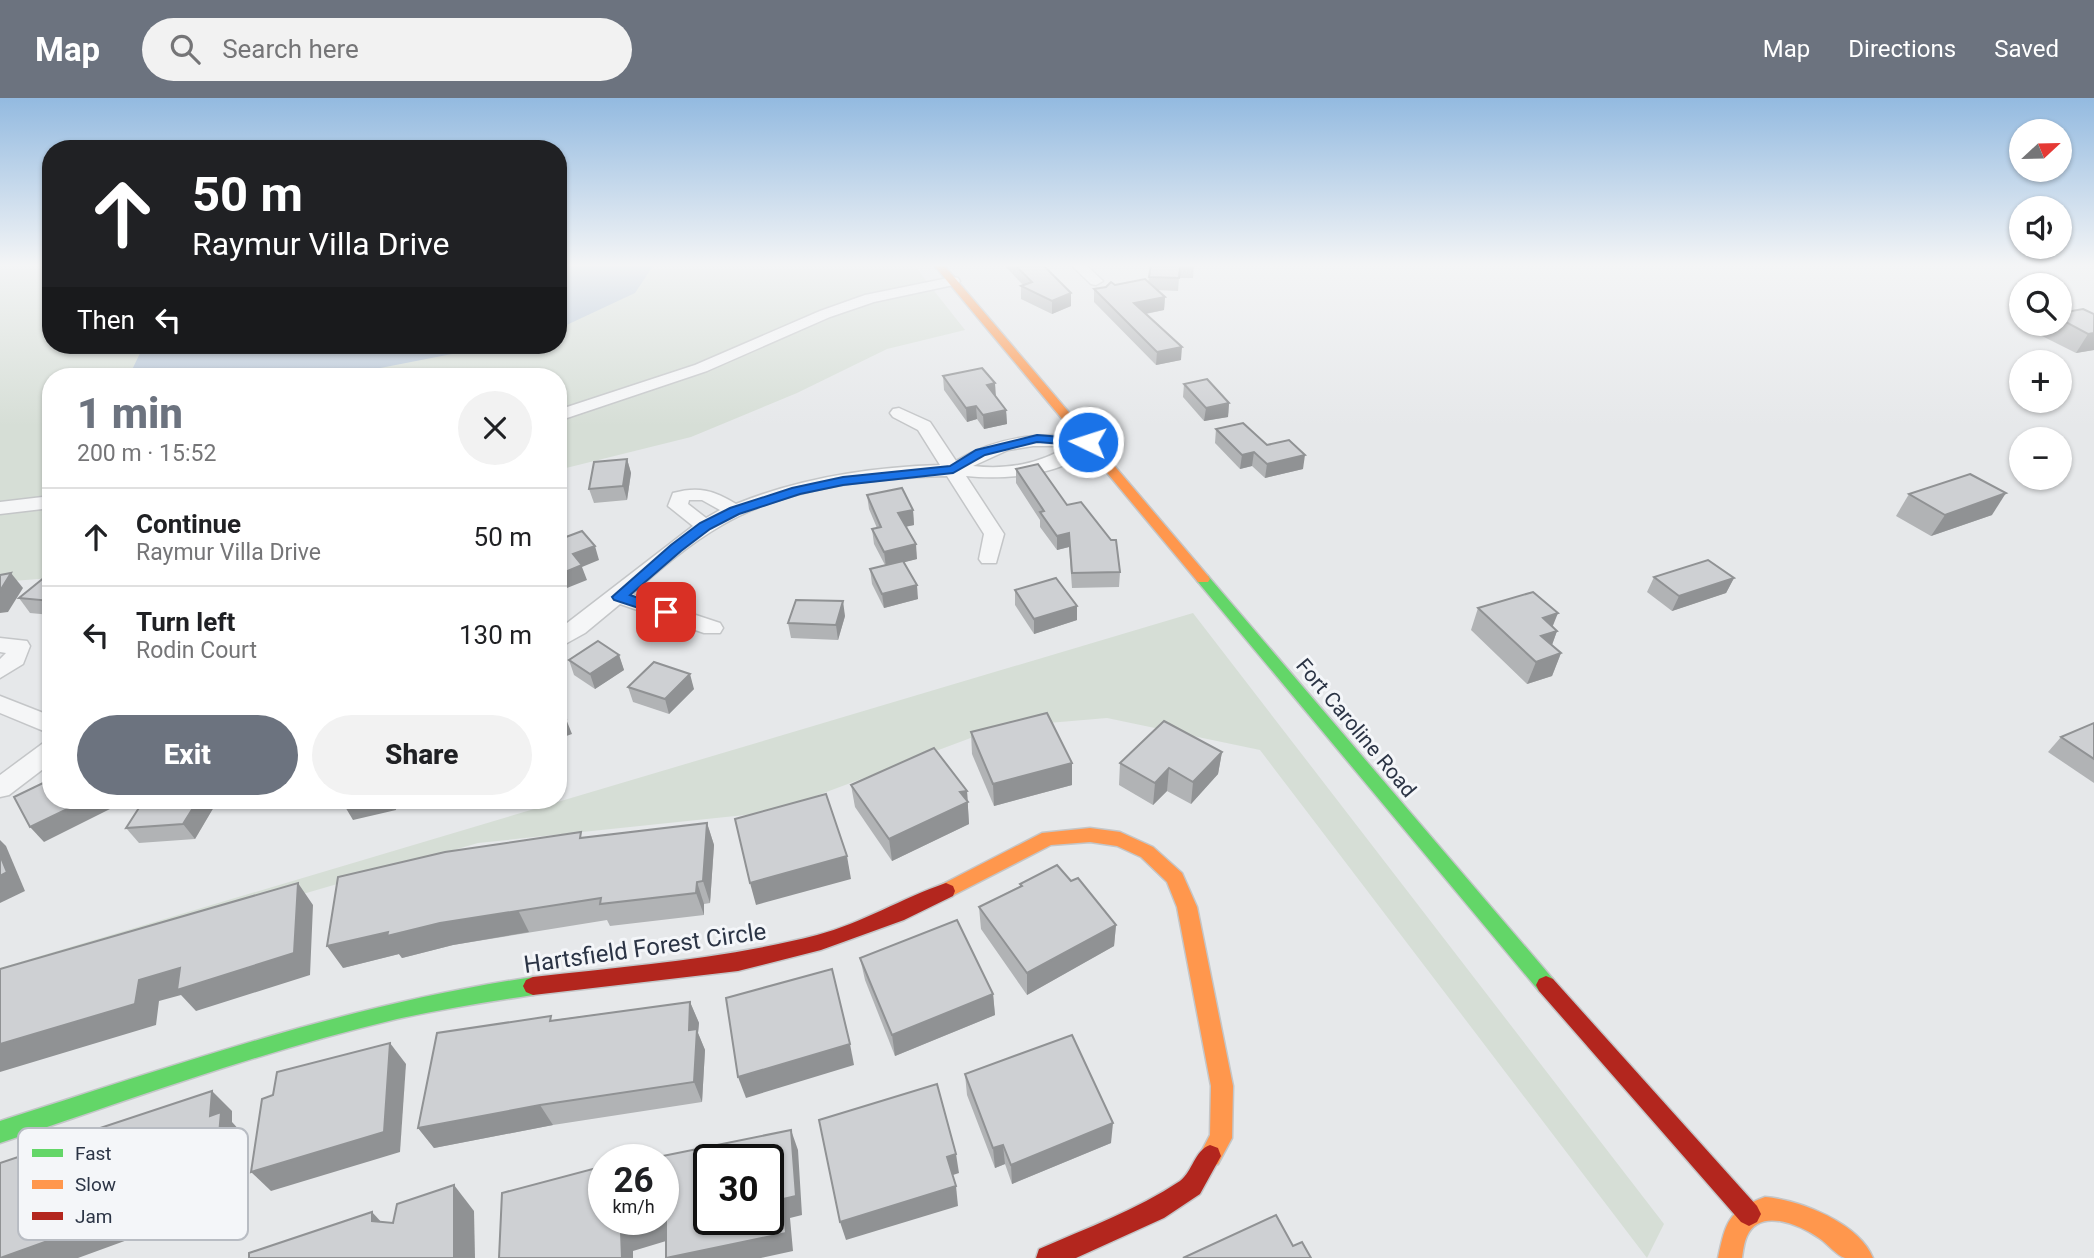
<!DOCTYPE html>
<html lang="en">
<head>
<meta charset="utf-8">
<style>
	:root { --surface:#fff; --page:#f2f2f2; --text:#202124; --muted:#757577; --line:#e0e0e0; --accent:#6c737f }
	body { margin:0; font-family:Roboto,sans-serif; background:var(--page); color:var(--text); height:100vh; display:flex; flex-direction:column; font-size:26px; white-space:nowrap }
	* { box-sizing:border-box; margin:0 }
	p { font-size:23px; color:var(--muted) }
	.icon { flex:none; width:38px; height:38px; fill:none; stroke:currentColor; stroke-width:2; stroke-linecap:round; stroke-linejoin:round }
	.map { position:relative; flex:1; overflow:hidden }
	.details { position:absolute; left:42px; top:270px; width:525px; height:441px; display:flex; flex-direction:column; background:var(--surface); border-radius:28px; box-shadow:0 2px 5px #0004 }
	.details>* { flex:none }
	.banner { position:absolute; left:42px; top:42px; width:525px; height:214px; border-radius:28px; box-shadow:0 2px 5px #0004; background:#202124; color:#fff; overflow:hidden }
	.needle { width:46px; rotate:68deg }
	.controls { position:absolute; left:2009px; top:21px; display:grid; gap:14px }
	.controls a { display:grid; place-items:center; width:63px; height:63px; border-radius:50%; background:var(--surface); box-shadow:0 2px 5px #0004; font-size:35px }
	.speed { position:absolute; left:588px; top:1046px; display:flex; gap:14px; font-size:35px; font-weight:700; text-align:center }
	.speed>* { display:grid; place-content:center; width:91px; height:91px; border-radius:50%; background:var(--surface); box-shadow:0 2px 5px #0004; line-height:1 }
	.speed small { font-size:18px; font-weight:400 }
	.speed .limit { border:4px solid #111; border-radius:10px; background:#fff; color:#111 }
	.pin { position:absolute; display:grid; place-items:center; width:60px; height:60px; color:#fff; margin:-30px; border-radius:14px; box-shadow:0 4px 10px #0006 }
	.me { position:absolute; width:77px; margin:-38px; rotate:274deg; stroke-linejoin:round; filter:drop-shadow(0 0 5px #0008) }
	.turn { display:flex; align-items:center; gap:24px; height:147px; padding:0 35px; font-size:32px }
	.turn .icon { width:91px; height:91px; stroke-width:2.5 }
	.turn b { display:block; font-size:49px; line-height:60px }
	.then { display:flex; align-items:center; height:66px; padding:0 35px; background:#0003; gap:14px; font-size:26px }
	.round { display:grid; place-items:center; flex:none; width:74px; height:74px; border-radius:37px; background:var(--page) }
	.headline { display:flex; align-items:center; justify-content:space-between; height:119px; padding:0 35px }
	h1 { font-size:42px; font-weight:800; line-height:52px; color:var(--accent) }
	.cta { display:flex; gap:14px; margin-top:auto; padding:14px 35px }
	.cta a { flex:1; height:80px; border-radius:42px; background:var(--accent); color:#fff; font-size:28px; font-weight:800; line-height:80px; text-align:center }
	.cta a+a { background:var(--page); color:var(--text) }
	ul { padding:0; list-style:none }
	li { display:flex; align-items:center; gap:21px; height:98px; padding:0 35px; border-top:2px solid var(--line) }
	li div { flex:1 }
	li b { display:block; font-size:26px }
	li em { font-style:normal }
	header { display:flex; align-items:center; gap:42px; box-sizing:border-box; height:98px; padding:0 35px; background:var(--accent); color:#fff }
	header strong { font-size:33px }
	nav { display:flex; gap:38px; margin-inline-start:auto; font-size:24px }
	.search { width:490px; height:63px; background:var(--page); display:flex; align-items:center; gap:18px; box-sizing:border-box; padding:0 24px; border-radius:38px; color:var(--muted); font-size:26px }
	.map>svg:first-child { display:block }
</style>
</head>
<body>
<header>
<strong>Map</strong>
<div class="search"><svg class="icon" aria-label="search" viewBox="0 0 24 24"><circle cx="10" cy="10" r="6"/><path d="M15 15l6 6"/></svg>Search here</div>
<nav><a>Map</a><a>Directions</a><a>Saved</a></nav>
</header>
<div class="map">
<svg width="2094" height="1160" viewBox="0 0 2094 1160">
	<rect width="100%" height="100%" fill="#e6e8ea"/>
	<g fill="#d6ded6">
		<path d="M0,166H51V247H558V166H913L965,232L887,251L797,295L691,339L558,372V278H51V480L0,484Z"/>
		<path d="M1193,515L1664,1126L1647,1160L1260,652L1107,620L1000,629L773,714L478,745L0,884V870Z"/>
	</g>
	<g fill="#b4c4d5">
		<path d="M558,166H651L653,168L635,195L558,231Z"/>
		<path d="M144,247H498L370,272L129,278Z"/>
	</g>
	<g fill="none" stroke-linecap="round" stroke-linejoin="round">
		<defs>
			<g id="street">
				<path d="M1070,166H1085L1103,183L1096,187L1091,186Z"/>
				<path d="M953,179L958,180L960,183L958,186L874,204L830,219L707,273L558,323V312L695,267L820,213L865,197Z"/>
				<path d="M899,310L930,324L956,363C992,341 1030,335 1072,338C1081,338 1091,337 1097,344C1070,378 1005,382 966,378L1004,436L996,465H982L979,461L984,436L947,378C873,380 787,389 722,427C689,446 660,471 632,496L720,525L723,530L720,535H704L620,506L585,535L558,550V532L693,428L668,408L673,395C698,388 714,392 736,406C800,380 872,369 940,367L918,332L893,319L890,315L893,311ZM1033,348H1069C1038,366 1008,372 973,368L1008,352ZM689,402H702L720,412L706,420L688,406Z"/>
				<path d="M51,398V410L0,416V404Z"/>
				<path d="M0,540L27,543L30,548L23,566L0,580V561L6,555L0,554Z"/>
				<path d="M0,598L51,618V636L0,615Z"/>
				<path d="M51,643V665L9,697L0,699V677L42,646Z"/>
			</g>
			<g id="fast">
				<path d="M1203,477L1208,478L1553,881L1556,887L1553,893L1546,896L1539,893L1198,484L1196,481L1198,478Z"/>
				<path d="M533,879L540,882L543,888L540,894L533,897C487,904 442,911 397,921C262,953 131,1001 0,1045V1023C179,966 346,907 533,879Z"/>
			</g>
			<g id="slow">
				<path d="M933,166H943L1208,478L1210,481L1208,484H1198Z"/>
				<path d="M1090,730L1120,734L1153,749L1182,775L1197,809L1233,988L1232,1040L1218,1066L1210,1069L1202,1066L1199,1058L1210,1037L1211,988L1177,809L1167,784L1141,759L1117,748L1090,744L1051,747L946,801L939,798L937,793L939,788L1042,735Z"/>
				<path d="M1765,1099C1800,1102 1859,1125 1873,1160C1865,1160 1853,1160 1845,1160C1837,1158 1827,1145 1819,1140C1800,1127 1760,1109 1747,1138C1744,1144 1743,1153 1742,1160H1718C1726,1123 1728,1113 1765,1099Z"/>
			</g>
			<g id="jam">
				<path d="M946,785L953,788L955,793L953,798L904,822L821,852L738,873L533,897L526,894L523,888L526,882L533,879C628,868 724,861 817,837C862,825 902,800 946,785Z"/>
				<path d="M1546,878L1553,881L1757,1108L1761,1116L1757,1124L1749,1128L1741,1124L1539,893L1536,887L1539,881Z"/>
				<path d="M1210,1047L1218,1050L1221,1058L1200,1096L1164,1120L1076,1160H1036L1039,1151C1087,1130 1136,1112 1180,1083C1193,1073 1194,1053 1210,1047Z"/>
			</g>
		</defs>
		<use href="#street" stroke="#c4c6c8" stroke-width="3"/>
		<use href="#fast" stroke="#c4c6c8" stroke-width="3"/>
		<use href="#slow" stroke="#c4c6c8" stroke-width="3"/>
		<use href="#jam" stroke="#c4c6c8" stroke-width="3"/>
		<use href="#street" fill="#f5f6f7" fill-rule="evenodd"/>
		<use href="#fast" fill="#63d668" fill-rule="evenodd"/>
		<use href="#slow" fill="#ff974d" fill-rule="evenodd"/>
		<use href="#jam" fill="#b3261e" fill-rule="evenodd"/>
	</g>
	<g fill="#b1b3b5">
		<path d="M1003,166H1042L1071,195V208L1052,216L1021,201V188L1023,187Z"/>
		<path d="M1151,166H1194L1193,180H1179L1178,193L1156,192L1165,199L1164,212L1146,216L1181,262L1156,267L1094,204V191L1115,187L1148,185Z"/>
		<path d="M2060,215L2094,216V252L2076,255L2038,236L2044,226H2060Z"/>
		<path d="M943,278L996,299L1006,312L1007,326L984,331L977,321L967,324L944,292Z"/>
		<path d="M1184,286L1229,305L1228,319L1204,323L1183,299Z"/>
		<path d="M1216,331L1267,347L1303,371L1265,380L1252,368L1240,371L1215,345Z"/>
		<path d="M627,361L631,375L627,402L594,405L589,391Z"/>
		<path d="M1016,371L1067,407L1120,474L1119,489L1072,490L1069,449L1057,452L1040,429V422L1016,385Z"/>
		<path d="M1909,396L1992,417L1931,438L1896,418Z"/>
		<path d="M867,397L913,412L914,427L905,429L917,461L904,464L918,501L884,510L872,486L870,471L885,467L874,446L872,431L877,430L869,411Z"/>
		<path d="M51,474V517L30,515L19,500Z"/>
		<path d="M1654,479L1734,480L1726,495L1672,513L1647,494Z"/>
		<path d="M1015,492L1077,508V522L1034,536L1015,507Z"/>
		<path d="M1478,510L1553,528L1557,533L1552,547L1561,555L1552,578L1527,586L1471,532Z"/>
		<path d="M845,518L838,542L791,540L788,525Z"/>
		<path d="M619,557L624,572L595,591L574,577L569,562Z"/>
		<path d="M628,589L694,591L669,616L633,604Z"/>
		<path d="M2094,625V685L2048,654L2061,639Z"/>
		<path d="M971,634L1072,665V687L994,708L972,656Z"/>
		<path d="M1222,654L1218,676L1191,706L1167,693L1153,707L1119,687L1120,665Z"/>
		<path d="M851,687L967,693L969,726L892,763L855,709Z"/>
		<path d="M144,702H218L195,741L139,745L126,730Z"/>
		<path d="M707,725L714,747L710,805L704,806V817L610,828L607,822L453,847L402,860L399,856L343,870L584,740Z"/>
		<path d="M1071,783L1116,827L1114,848L1027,897L981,831L979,809L1020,788V786Z"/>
		<path d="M860,860L993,896L995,917L895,958L865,882Z"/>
		<path d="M690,904L699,925L698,935L705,952L702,1004L553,1027L434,1050L418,1030L553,922Z"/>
		<path d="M965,976L1111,1045L1012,1086L1005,1066L995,1070L967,997Z"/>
	</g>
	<g fill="#909294">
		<path d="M1071,195V208L1052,216V203Z"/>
		<path d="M1165,199L1164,212L1134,218V205Z"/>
		<path d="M2094,235V252L2076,255L2088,236Z"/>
		<path d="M1182,249L1181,262L1156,267L1157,254Z"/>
		<path d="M995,285L996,299L987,287Z"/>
		<path d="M1229,305L1228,319L1204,323L1206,310Z"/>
		<path d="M976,308L977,321L967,324L966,310Z"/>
		<path d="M1006,312L1007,326L984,331L983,317Z"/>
		<path d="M1254,354L1252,368L1240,371L1242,357Z"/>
		<path d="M1305,357L1303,371L1265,380L1267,366Z"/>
		<path d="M627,361L631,375L627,402L623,388Z"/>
		<path d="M2006,395L1992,417L1931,438L1945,417Z"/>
		<path d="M913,412L914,427L899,430L898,415Z"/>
		<path d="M1069,435V449L1057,452V438Z"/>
		<path d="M916,446L917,461L886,469L884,454Z"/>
		<path d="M595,448L599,462L582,469L587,482L562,492L558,483V477L573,456Z"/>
		<path d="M11,475L23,490L8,514L0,515V483Z"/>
		<path d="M1734,480L1726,495L1672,513L1679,498Z"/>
		<path d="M917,487L918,501L884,510L882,496Z"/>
		<path d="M843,503L845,518L838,542L836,527Z"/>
		<path d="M1077,508V522L1034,536V521Z"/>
		<path d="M1558,515L1550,535L1557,533L1549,555L1533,560L1543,520Z"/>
		<path d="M1561,555L1552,578L1527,586L1536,564Z"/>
		<path d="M619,557L624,572L595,591L590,576Z"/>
		<path d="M690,576L694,591L669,616L665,601Z"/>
		<path d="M566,621L572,636L558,641V624Z"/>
		<path d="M1222,654L1218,676L1191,706L1193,684Z"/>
		<path d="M1072,665V687L994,708L993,686Z"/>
		<path d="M1169,670L1167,693L1153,707L1155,685Z"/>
		<path d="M967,693L969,726L892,763L889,741L960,694Z"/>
		<path d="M86,702H113L116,708L44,744L30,729Z"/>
		<path d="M198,702H218L195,741L183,726Z"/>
		<path d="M365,702H397L396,712L353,722L344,707Z"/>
		<path d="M707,725L714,747L710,805L703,783Z"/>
		<path d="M0,742L6,748L25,793L0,805Z"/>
		<path d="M847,758L851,781L756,807L750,785Z"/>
		<path d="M697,784L704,806V817L696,795Z"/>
		<path d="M298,785L313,807L310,877L196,913L181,897L159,903L156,927L0,974V946L139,882Z"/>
		<path d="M518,812L529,834L453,847L402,860L399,856L343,870L327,848L388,834Z"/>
		<path d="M1116,827L1114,848L1027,897V875Z"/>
		<path d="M993,896L995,917L895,958L892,937Z"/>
		<path d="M690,904L699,925L698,935L705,952L702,1004L694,984L689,932Z"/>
		<path d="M390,945L406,966L400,1054L271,1093L251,1074Z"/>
		<path d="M850,946L854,967L746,1000L738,979Z"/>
		<path d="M212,993L232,1013V1024L242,1035L237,1102L78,1160H0L210,1018Z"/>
		<path d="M540,1007L553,1027L434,1050L418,1030Z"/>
		<path d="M1113,1025L1111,1045L1012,1086L1011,1067Z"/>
		<path d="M791,1032L798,1052L802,1117L790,1120L793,1153L761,1160H666L783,1101Z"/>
		<path d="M1003,1047L1005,1066L995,1070L993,1050Z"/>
		<path d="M42,1051L68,1071L37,1079Z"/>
		<path d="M956,1056L959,1075L950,1078L947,1059Z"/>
		<path d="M454,1087L474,1113L475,1160H454Z"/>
		<path d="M956,1088L958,1108L846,1142L840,1124Z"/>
		<path d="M372,1114L395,1139L372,1123Z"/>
		<path d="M666,1121L676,1140L633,1153V1160H622L621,1134Z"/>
	</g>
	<g fill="#ced0d3" stroke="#909294" stroke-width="2" fill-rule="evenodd">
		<path d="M1014,166H1042L1071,195L1052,203L1021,188L1032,184Z"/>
		<path d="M1151,166H1194V168L1180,167L1179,180L1149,179Z"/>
		<path d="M1145,181L1165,199L1134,205L1182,249L1157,254L1094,191L1106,189L1111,184L1115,187Z"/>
		<path d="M2083,211L2094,216V235L2088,236L2060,221V215Z"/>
		<path d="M982,270L995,285L987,287L1006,312L983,317L976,308L966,310L943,278Z"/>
		<path d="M1207,281L1229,305L1206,310L1184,286Z"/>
		<path d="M1243,325L1267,347L1289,342L1305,357L1267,366L1254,354L1242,357L1216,331Z"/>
		<path d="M627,361L623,388L589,391L594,364Z"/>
		<path d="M1038,366L1067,407L1081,404L1111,442H1116L1120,474L1072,475L1069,435L1057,438L1040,414L1044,413L1016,371Z"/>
		<path d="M1970,376L2006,395L1945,417L1909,396Z"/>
		<path d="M902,390L913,412L898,415L916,446L884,454L872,431L881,429L867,397Z"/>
		<path d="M582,433L595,448L573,456L582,467L558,477V442Z"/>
		<path d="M1708,462L1734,480L1679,498L1654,479Z"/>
		<path d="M903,463L917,487L882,496L870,471Z"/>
		<path d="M51,474V503L19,500Z"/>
		<path d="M11,475L0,493V477Z"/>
		<path d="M1056,480L1077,508L1034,521L1015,492Z"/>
		<path d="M1533,494L1558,515L1543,520L1557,533L1541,538L1561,555L1536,564L1478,510Z"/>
		<path d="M796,502L843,503L836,527L788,525Z"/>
		<path d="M598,543L619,557L590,576L569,562Z"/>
		<path d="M654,564L690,576L665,601L628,589Z"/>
		<path d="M558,602L566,621L558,624Z"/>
		<path d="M1047,615L1072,665L993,686L971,634Z"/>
		<path d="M1164,623L1222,654L1193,684L1169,670L1155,685L1120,665Z"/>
		<path d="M2094,625V661L2061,639Z"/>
		<path d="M934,650L967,693L960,694L968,704L889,741L851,687Z"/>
		<path d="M45,684L48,689L51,687V702H86L30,729L14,699Z"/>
		<path d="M826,696L847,758L750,785L735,721Z"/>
		<path d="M144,702H198L183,726L126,730Z"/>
		<path d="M345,702H365L344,707Z"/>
		<path d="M707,725L703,783L697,784L696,795L600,806L601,800L440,825L387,838L388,834L327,848L338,779L445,754L581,734L580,740Z"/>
		<path d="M0,757L7,774L0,778Z"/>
		<path d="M1057,767L1071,783L1078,780L1116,827L1027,875L979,809L1022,788L1020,786Z"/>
		<path d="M298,785L294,855L177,892L180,870L139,882L135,906L0,946V871Z"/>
		<path d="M957,822L993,896L892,937L860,860Z"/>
		<path d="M832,871L850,946L738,979L726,900Z"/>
		<path d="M690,904L689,932L697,931L694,984L540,1007L418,1030L437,935L551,918L550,923Z"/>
		<path d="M1072,937L1113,1025L1011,1067L1003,1047L993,1050L965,976Z"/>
		<path d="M390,945L384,1034L251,1074L262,1001L273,997L277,974Z"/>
		<path d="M937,986L956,1056L947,1059L956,1088L840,1124L819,1022Z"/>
		<path d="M212,993L210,1018L221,1014L215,1083L0,1160V1065L42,1051L37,1079L82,1064L88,1034Z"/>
		<path d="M791,1032L796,1098L783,1101L786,1135L666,1160V1121L621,1134L622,1160H499L502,1095L604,1068V1122H663V1062H643ZM709,1062H768V1122H709Z"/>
		<path d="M454,1087V1160H249V1155L372,1114V1123L393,1125L397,1106Z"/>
		<path d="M1276,1117L1293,1148L1302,1144L1311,1160H1183Z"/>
	</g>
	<linearGradient id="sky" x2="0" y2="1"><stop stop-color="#93bae0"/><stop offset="0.51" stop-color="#f4f5f6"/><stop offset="1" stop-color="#f4f5f6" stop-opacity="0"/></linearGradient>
	<rect width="2094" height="328" fill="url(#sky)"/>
	<path fill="#1a73e8" stroke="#114b97" stroke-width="2" d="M1037,337L1088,341L1094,344L1088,348L1037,344L985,357L953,375L843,387L800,396L739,416L710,431L681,453L630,497L671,511L673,514L671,517H660L614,502L612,499L671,447L700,425L730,410L792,390L843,379L950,368L976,352Z"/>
	<g text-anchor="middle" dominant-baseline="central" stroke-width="6" stroke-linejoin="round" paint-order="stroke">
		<g font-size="21" fill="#2b3445" stroke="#f4f6f9">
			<text transform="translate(1356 630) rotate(50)">Fort Caroline Road</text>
		</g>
		<g font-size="24" fill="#2b3445" stroke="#f4f6f9">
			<text transform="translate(645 850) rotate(-8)">Hartsfield Forest Circle</text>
		</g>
	</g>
	<rect x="18" y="1030" width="230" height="112" rx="10" fill="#f4f6f9" stroke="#b8bcc3" stroke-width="2"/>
	<rect x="32" y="1051" width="31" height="8" fill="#63d668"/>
	<rect x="32" y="1082" width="31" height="9" fill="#ff974d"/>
	<rect x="32" y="1114" width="31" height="8" fill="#b3261e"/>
	<g font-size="19" fill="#2b3445">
		<text x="75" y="1062">Fast</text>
		<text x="75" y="1093">Slow</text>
		<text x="75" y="1125">Jam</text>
	</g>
</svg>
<div class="controls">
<a><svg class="needle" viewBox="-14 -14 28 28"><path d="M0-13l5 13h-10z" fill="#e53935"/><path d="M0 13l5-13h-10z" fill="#757577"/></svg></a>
<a><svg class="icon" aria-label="sound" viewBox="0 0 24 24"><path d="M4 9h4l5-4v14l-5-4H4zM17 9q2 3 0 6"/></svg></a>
<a><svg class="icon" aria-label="search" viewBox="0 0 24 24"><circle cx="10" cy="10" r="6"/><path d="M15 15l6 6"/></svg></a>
<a>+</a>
<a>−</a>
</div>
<div class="speed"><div>26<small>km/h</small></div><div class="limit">30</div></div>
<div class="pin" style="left:666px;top:514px;background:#d93025"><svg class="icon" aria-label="arrive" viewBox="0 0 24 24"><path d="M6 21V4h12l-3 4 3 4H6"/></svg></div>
<svg class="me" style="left:1088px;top:344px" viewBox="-20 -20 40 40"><circle r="17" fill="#1a73e8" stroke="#fff" stroke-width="3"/><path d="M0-11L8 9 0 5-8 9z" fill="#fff"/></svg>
<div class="banner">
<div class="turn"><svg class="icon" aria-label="ahead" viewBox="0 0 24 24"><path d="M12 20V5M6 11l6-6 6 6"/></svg><div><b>50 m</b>Raymur Villa Drive</div></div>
<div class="then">Then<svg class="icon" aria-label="left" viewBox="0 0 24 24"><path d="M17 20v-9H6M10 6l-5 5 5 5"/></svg></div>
</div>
<section class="details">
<div class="headline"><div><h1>1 min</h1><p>200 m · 15:52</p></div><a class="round"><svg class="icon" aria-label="close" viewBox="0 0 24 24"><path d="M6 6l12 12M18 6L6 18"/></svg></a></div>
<ul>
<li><svg class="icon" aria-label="ahead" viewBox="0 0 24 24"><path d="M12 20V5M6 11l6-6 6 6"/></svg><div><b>Continue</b><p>Raymur Villa Drive</p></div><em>50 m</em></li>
<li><svg class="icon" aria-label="left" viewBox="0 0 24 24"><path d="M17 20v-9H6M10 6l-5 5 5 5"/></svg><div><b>Turn left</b><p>Rodin Court</p></div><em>130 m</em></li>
</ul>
<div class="cta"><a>Exit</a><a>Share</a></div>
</section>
</div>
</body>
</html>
